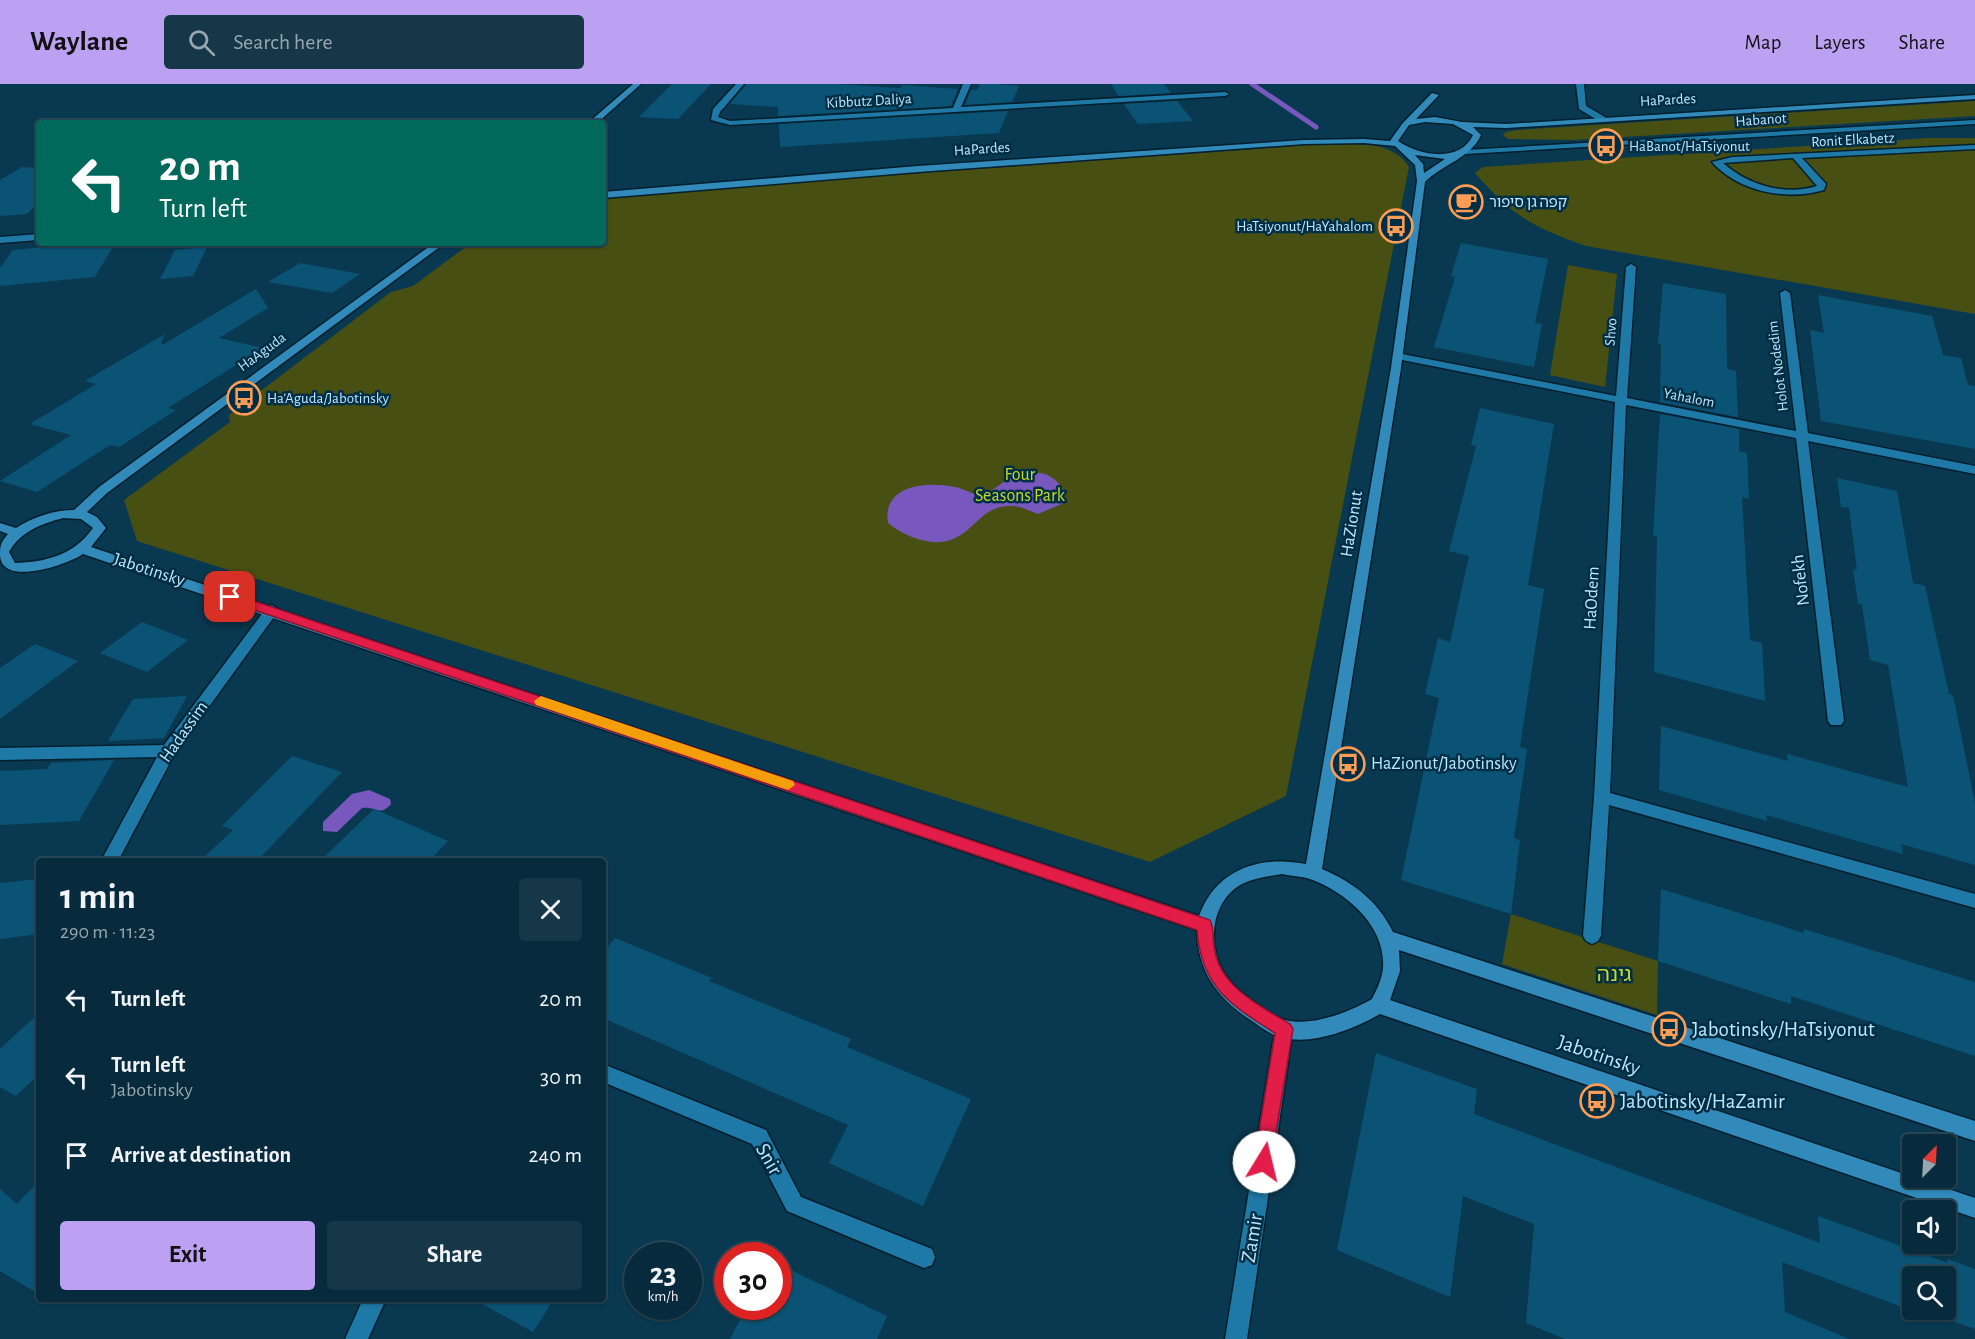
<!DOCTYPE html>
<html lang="en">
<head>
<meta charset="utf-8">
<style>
	:root { --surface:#072b3c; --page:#153747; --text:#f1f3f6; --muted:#98a7af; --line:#284756; --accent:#bca0f2 }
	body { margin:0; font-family:"Alegreya Sans","Noto Sans Hebrew",sans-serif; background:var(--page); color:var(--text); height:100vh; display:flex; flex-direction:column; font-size:22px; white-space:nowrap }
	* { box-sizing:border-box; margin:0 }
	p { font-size:20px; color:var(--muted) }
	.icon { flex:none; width:33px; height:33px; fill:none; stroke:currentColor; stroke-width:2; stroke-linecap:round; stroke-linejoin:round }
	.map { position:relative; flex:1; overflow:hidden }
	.side { position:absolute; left:36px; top:774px; width:570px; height:444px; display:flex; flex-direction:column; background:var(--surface); border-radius:6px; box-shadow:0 2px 4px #0004,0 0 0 2px var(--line) }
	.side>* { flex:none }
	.hud { position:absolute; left:36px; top:36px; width:570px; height:126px; border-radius:6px; box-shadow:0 2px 4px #0004,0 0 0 2px var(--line); background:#00695c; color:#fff; overflow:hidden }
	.needle { width:39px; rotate:24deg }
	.tools { position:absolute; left:1902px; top:1050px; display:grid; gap:12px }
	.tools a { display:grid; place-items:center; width:54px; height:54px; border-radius:6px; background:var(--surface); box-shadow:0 2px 4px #0004,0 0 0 2px var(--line); font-size:30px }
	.speed { position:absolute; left:624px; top:1158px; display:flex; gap:12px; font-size:30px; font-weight:700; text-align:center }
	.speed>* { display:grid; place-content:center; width:78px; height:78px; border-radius:50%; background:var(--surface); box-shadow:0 2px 4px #0004,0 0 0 2px var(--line); line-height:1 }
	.speed small { font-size:15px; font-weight:400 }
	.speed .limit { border:9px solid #d22; background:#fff; color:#111 }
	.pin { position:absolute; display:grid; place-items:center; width:51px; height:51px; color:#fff; margin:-26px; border-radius:12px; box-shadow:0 3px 9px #0006 }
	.me { position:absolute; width:66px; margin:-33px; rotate:9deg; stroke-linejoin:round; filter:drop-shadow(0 0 4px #0008) }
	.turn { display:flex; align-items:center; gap:21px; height:126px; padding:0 24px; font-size:27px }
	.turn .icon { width:78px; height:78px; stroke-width:2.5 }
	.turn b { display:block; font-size:42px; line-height:51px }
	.round { display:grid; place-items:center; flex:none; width:63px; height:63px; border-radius:6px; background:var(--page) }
	.headline { display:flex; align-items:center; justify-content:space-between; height:102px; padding:0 24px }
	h1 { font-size:36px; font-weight:700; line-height:45px }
	.cta { display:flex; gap:12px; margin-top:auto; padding:12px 24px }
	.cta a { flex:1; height:69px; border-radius:6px; background:var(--accent); color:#111; font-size:24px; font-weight:700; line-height:69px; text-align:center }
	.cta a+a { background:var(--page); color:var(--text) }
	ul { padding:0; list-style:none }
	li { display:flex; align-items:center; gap:18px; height:78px; padding:0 24px }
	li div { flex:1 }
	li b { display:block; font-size:22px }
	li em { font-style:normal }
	header { display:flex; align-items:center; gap:36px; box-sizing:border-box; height:84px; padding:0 30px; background:var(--accent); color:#111 }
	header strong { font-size:28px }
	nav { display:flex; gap:33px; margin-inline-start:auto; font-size:21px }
	.search { width:420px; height:54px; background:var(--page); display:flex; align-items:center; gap:15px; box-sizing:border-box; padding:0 21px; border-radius:6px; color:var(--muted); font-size:22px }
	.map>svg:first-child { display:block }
</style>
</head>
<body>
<header>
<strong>Waylane</strong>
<div class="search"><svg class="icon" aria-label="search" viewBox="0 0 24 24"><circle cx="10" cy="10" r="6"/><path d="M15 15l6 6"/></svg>Search here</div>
<nav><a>Map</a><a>Layers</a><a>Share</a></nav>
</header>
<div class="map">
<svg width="1975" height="1255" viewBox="0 0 1975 1255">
	<rect width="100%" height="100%" fill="#093950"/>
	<g fill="#484f12">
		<path d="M1975,17V32L1573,56L1508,55L1503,51L1506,48L1518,46Z"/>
		<path d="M1929,54H1975V230L1586,162C1533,143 1512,132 1475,89L1483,83Z"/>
		<path d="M1310,61C1341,61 1390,52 1409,83L1286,712L1150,778L137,457L124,416L230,338L229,331L391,208L413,202L471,159H603V112Z"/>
		<path d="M1568,181L1617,190L1605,303L1550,291Z"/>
		<path d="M1511,830L1658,877L1657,931L1502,880Z"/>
	</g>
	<g fill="#7858bd">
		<path d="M1026,388C1046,388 1053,391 1065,407L1064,419L1038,430C1030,427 1020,422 1012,422C982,421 976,446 953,455C932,464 904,452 888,439C882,401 926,397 955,403C962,404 969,409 977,410C989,411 996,403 1005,397C1011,393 1019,391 1026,388Z"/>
		<path d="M369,706L390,715L391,720C380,733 376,722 362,724L337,748L323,747V738L352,710Z"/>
	</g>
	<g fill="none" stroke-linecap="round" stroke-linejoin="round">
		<path stroke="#7858bd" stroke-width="5" d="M1252,0L1316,43"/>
	</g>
	<g fill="#0b5375">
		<path d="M672,0H711L678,35L639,33Z"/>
		<path d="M746,0H836L900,4L902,1L958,5L951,22L778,32V23L730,20Z"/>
		<path d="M980,0H997L1019,2L1012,18L965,21L971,6H977Z"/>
		<path d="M1111,0H1164L1171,9L1119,12Z"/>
		<path d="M1177,17L1193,37L1138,40L1124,20Z"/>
		<path d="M1008,27L999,49L780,63L779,40Z"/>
		<path d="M22,83L39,84V118L27,130L0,132V96Z"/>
		<path d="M88,159H115L95,193L0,202V184L13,166Z"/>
		<path d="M1461,159L1548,175L1535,239L1542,240L1534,283L1434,263L1455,193L1451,192Z"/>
		<path d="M207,163L193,192L160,195L175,166Z"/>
		<path d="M300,179L360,190L332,209L268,198Z"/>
		<path d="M1663,199L1726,210L1727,285L1736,287L1738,333L1660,318L1661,261L1658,260Z"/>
		<path d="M256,205L268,224L219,254L263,264L168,324L176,326L119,363L110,361L37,408L0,397L71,351L30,340L96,300L85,297L165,250L161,259L164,260Z"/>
		<path d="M1818,211L1932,232L1943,271L1961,274L1968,301L1975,302V365L1821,337L1810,246L1824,249Z"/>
		<path d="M1480,324L1554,340L1528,501L1544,505L1520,663L1527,665L1514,754L1520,756L1511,830L1401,796L1439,614L1425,610L1438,554L1450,558L1469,472L1449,467L1476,362L1471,361Z"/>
		<path d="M1660,330L1739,345V367L1747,369L1749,415L1742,413L1750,556L1762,559L1765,617L1654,588L1657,453L1653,452Z"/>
		<path d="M1837,394L1897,407L1913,499L1925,502L1949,610L1953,611L1975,719V781L1901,760L1903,770L1766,731L1767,737L1659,706L1661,642L1788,677L1787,670L1908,703L1888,581L1870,576L1862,520L1858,519L1853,485L1857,486L1849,424L1841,423Z"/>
		<path d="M142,538L188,556L147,588L100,569Z"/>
		<path d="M35,560L78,577L0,635V584Z"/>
		<path d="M187,612L164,654L108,657L133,615Z"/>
		<path d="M292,672L342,688L257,777H200L233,746L222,742Z"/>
		<path d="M114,676L79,737L0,741V687L47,685L51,679Z"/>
		<path d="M374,725L448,757L429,777H320Z"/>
		<path d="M39,795V850L0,855V799Z"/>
		<path d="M1661,805L1804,849V845L1975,898V972L1791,912V920L1658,877Z"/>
		<path d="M615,854L712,894L709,897L851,955L847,963L971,1015L923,1122L829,1079L848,1041L603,934V869Z"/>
		<path d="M39,929V990L16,1012L0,1003V965Z"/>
		<path d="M1376,969L1477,1005L1474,1030L1820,1159L1818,1132L1948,1179L1947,1175L1975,1185V1245L1922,1226H1946V1192H1912L1910,1226L1782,1178L1785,1228L1849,1255H1565L1526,1239L1534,1140L1463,1112L1450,1213L1337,1166Z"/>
		<path d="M39,1097V1210L0,1187V1105L17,1120Z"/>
		<path d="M778,1180L887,1232L877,1255H730L747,1222H778Z"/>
		<path d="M473,1215H554L533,1248Z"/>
	</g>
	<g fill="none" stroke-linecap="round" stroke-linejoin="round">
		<defs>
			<g id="street">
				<path d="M736,0H744L720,28L718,33L730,37L953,24L963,0H971L961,23L1225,8L1229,10L1225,12L730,41L711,36L713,25Z"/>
				<path d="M1576,0H1584L1586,22L1605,33V37H1599L1579,25Z"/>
				<path d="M1975,36V40L1465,70L1461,68L1465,66Z"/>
				<path d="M1975,61V65L1802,74L1826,100L1824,106C1786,117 1739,108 1712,78L1732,73ZM1793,74L1817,102C1784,112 1748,101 1723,79Z"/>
				<path d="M39,150V156L0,159V153Z"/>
				<path d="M1631,180L1636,183L1627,314L1796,347L1780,209L1785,206L1790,209L1808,349L1975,382V390L1808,357L1844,637L1841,641H1831L1828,637L1796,354L1626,321L1610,709L1975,810V824L1609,721L1601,852L1598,857L1592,860L1586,857L1583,852L1594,713L1615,318L1397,275L1392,272L1397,269L1616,312L1626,183Z"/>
				<path d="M272,521L279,526L174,671L118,777H101L157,673L0,676V664L164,661L267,523Z"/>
				<path d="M1284,936L1291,939L1293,945L1247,1255H1225L1275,945L1277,939Z"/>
				<path d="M603,980L766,1046L801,1113L932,1165L935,1173L932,1181L924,1184L787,1127L752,1060L603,998Z"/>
				<path d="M363,1215H386L368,1255H345Z"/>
			</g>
			<g id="secondary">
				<path d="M633,0H641L597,39H588Z"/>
				<path d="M1432,9L1439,11L1416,35L1435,33L1462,38L1506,40L1975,11V15L1506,44L1473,43L1481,51C1471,74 1443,80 1425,98L1401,284L1322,785C1353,798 1378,817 1393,848L1975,1037V1057L1399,866L1400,887L1390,916L1975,1114V1134L1380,930C1354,945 1314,961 1283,954C1273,952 1263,945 1255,939C1220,917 1197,889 1197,846L83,470C67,481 0,504 0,470C0,460 2,457 8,450L0,447V439L16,444C33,433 54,426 74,426L99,403L434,159H445L107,409L87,428L97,433L106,444L91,463L1199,832C1216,785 1260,771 1306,780L1391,284L1417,97L1415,81L1395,62L1364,59L1304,60L918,88L603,114V108L918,82L1304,56L1364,55L1390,57L1402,40ZM1425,38L1453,40L1473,51C1460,79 1420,72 1398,57L1409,41ZM1415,71L1445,75L1424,89L1423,80ZM63,434L81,435L93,444C74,471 46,478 15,479L9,468C20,448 41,440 63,434ZM1282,790C1291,792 1301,792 1310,795C1346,808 1386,842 1383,884C1382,895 1377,905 1372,915C1349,928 1312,943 1285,936C1275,934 1265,925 1257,920C1245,912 1232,902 1224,889C1207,860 1211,817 1242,800C1254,794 1269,792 1282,790Z"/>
			</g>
		</defs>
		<use href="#street" stroke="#041f2d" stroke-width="3"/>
		<use href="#secondary" stroke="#041f2d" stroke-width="3"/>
		<use href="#street" fill="#1e79a6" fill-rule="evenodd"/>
		<use href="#secondary" fill="#318ab9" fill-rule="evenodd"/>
	</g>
	<path fill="#e11d48" stroke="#92132f" stroke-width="1.5" d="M230,509L1210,836C1215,846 1212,858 1215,868C1222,904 1262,923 1290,940L1293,945L1270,1085L1264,1087L1257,1085L1254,1078L1275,949C1230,921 1201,902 1197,846L225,516L224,513Z"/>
	<path fill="#f59e0b" d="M541,612L793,697L795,701L788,706L536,621L534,617Z"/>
	<defs>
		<symbol id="bus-ring" viewBox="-11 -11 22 22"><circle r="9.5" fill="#002f45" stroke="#fd9d55" stroke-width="1.5"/><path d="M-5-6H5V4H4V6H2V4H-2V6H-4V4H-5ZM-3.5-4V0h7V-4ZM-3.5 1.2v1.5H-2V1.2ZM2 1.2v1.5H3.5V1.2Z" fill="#fd9d55"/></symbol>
		<symbol id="cafe-ring" viewBox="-11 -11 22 22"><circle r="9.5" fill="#002f45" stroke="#fd9d55" stroke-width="1.5"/><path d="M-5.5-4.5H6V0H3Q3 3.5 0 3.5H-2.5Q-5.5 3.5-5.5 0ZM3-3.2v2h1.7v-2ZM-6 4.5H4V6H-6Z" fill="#fd9d55"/></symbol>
	</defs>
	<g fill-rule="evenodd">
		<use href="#bus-ring" x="1587" y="43" width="38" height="38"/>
		<use href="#cafe-ring" x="1447" y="99" width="38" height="38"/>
		<use href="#bus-ring" x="1377" y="123" width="38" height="38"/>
		<use href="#bus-ring" x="225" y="295" width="38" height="38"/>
		<use href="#bus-ring" x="1329" y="661" width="38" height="38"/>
		<use href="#bus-ring" x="1650" y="926" width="38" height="38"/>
		<use href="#bus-ring" x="1578" y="998" width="38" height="38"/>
	</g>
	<g text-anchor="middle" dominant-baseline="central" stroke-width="5" stroke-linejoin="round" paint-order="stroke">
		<g font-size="15" fill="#bee6fe" stroke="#002f45">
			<text transform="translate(1668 16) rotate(-3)">HaPardes</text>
			<text transform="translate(869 17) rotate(-3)">Kibbutz Daliya</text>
			<text transform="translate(1761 36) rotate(-4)">Habanot</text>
			<text transform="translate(1853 56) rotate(-3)">Ronit Elkabetz</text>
			<text transform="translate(982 65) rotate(-4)">HaPardes</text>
			<text transform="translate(1611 248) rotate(-86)">Shvo</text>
			<text transform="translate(262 268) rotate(-36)">HaAguda</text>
			<text transform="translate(1778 282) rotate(-97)">Holot Nodedim</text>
			<text transform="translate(1689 314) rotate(11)">Yahalom</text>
		</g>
		<g font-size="15" fill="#bee6fe" stroke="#002f45" text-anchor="start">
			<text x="1629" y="62">HaBanot/HaTsiyonut</text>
			<text x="1489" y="118">קפה גן סיפור</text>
			<text x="1373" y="142" text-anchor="end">HaTsiyonut/HaYahalom</text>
			<text x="267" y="314">Ha'Aguda/Jabotinsky</text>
		</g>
		<g font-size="18" fill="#c8d924" stroke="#002f45">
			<text x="1020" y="391">Four<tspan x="1020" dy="21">Seasons Park</tspan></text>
		</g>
		<g font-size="18" fill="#bee6fe" stroke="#002f45">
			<text transform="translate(1352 440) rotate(-81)">HaZionut</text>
			<text transform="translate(149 486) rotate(18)">Jabotinsky</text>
			<text transform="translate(1801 496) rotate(-97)">Nofekh</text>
			<text transform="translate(1592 514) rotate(-87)">HaOdem</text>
			<text transform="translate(184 648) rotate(-55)">Hadassim</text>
		</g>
		<g font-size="18" fill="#bee6fe" stroke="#002f45" text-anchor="start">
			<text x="1371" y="680">HaZionut/Jabotinsky</text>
		</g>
		<g font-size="21" fill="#c8d924" stroke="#002f45">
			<text x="1614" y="890">גינה</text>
		</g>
		<g font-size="21" fill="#bee6fe" stroke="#002f45" text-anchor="start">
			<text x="1692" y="945">Jabotinsky/HaTsiyonut</text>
			<text x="1620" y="1017">Jabotinsky/HaZamir</text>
		</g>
		<g font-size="21" fill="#bee6fe" stroke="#002f45">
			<text transform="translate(1599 971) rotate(19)">Jabotinsky</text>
			<text transform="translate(769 1075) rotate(60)">Snir</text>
			<text transform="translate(1252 1154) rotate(-81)">Zamir</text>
		</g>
	</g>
</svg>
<div class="tools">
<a><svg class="needle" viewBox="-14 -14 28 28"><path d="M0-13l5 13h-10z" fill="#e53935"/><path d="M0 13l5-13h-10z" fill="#98a7af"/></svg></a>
<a><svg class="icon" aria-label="sound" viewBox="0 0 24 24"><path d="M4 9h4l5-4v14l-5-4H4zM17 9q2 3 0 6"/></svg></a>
<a><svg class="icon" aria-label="search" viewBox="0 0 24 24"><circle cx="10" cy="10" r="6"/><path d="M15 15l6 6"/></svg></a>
</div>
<div class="speed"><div>23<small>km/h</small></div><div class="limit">30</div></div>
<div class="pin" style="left:230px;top:513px;background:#d93025"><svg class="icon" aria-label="arrive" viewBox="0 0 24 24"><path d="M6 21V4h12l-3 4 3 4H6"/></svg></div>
<svg class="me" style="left:1264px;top:1078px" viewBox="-20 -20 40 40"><circle r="19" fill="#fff"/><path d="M0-13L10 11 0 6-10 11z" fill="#e11d48"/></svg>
<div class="hud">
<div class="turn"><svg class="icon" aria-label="left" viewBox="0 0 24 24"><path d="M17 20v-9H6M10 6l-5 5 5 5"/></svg><div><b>20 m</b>Turn left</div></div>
</div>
<section class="side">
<div class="headline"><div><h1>1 min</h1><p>290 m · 11:23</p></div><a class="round"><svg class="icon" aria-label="close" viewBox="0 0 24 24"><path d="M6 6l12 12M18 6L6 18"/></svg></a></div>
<ul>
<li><svg class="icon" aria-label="left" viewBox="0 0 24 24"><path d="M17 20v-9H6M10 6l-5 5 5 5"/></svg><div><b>Turn left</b></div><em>20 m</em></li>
<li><svg class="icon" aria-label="left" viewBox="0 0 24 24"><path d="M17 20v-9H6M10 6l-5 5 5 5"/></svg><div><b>Turn left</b><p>Jabotinsky</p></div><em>30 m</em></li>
<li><svg class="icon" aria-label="arrive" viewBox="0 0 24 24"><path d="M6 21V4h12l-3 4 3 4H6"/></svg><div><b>Arrive at destination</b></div><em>240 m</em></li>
</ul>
<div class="cta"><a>Exit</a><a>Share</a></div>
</section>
</div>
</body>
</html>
